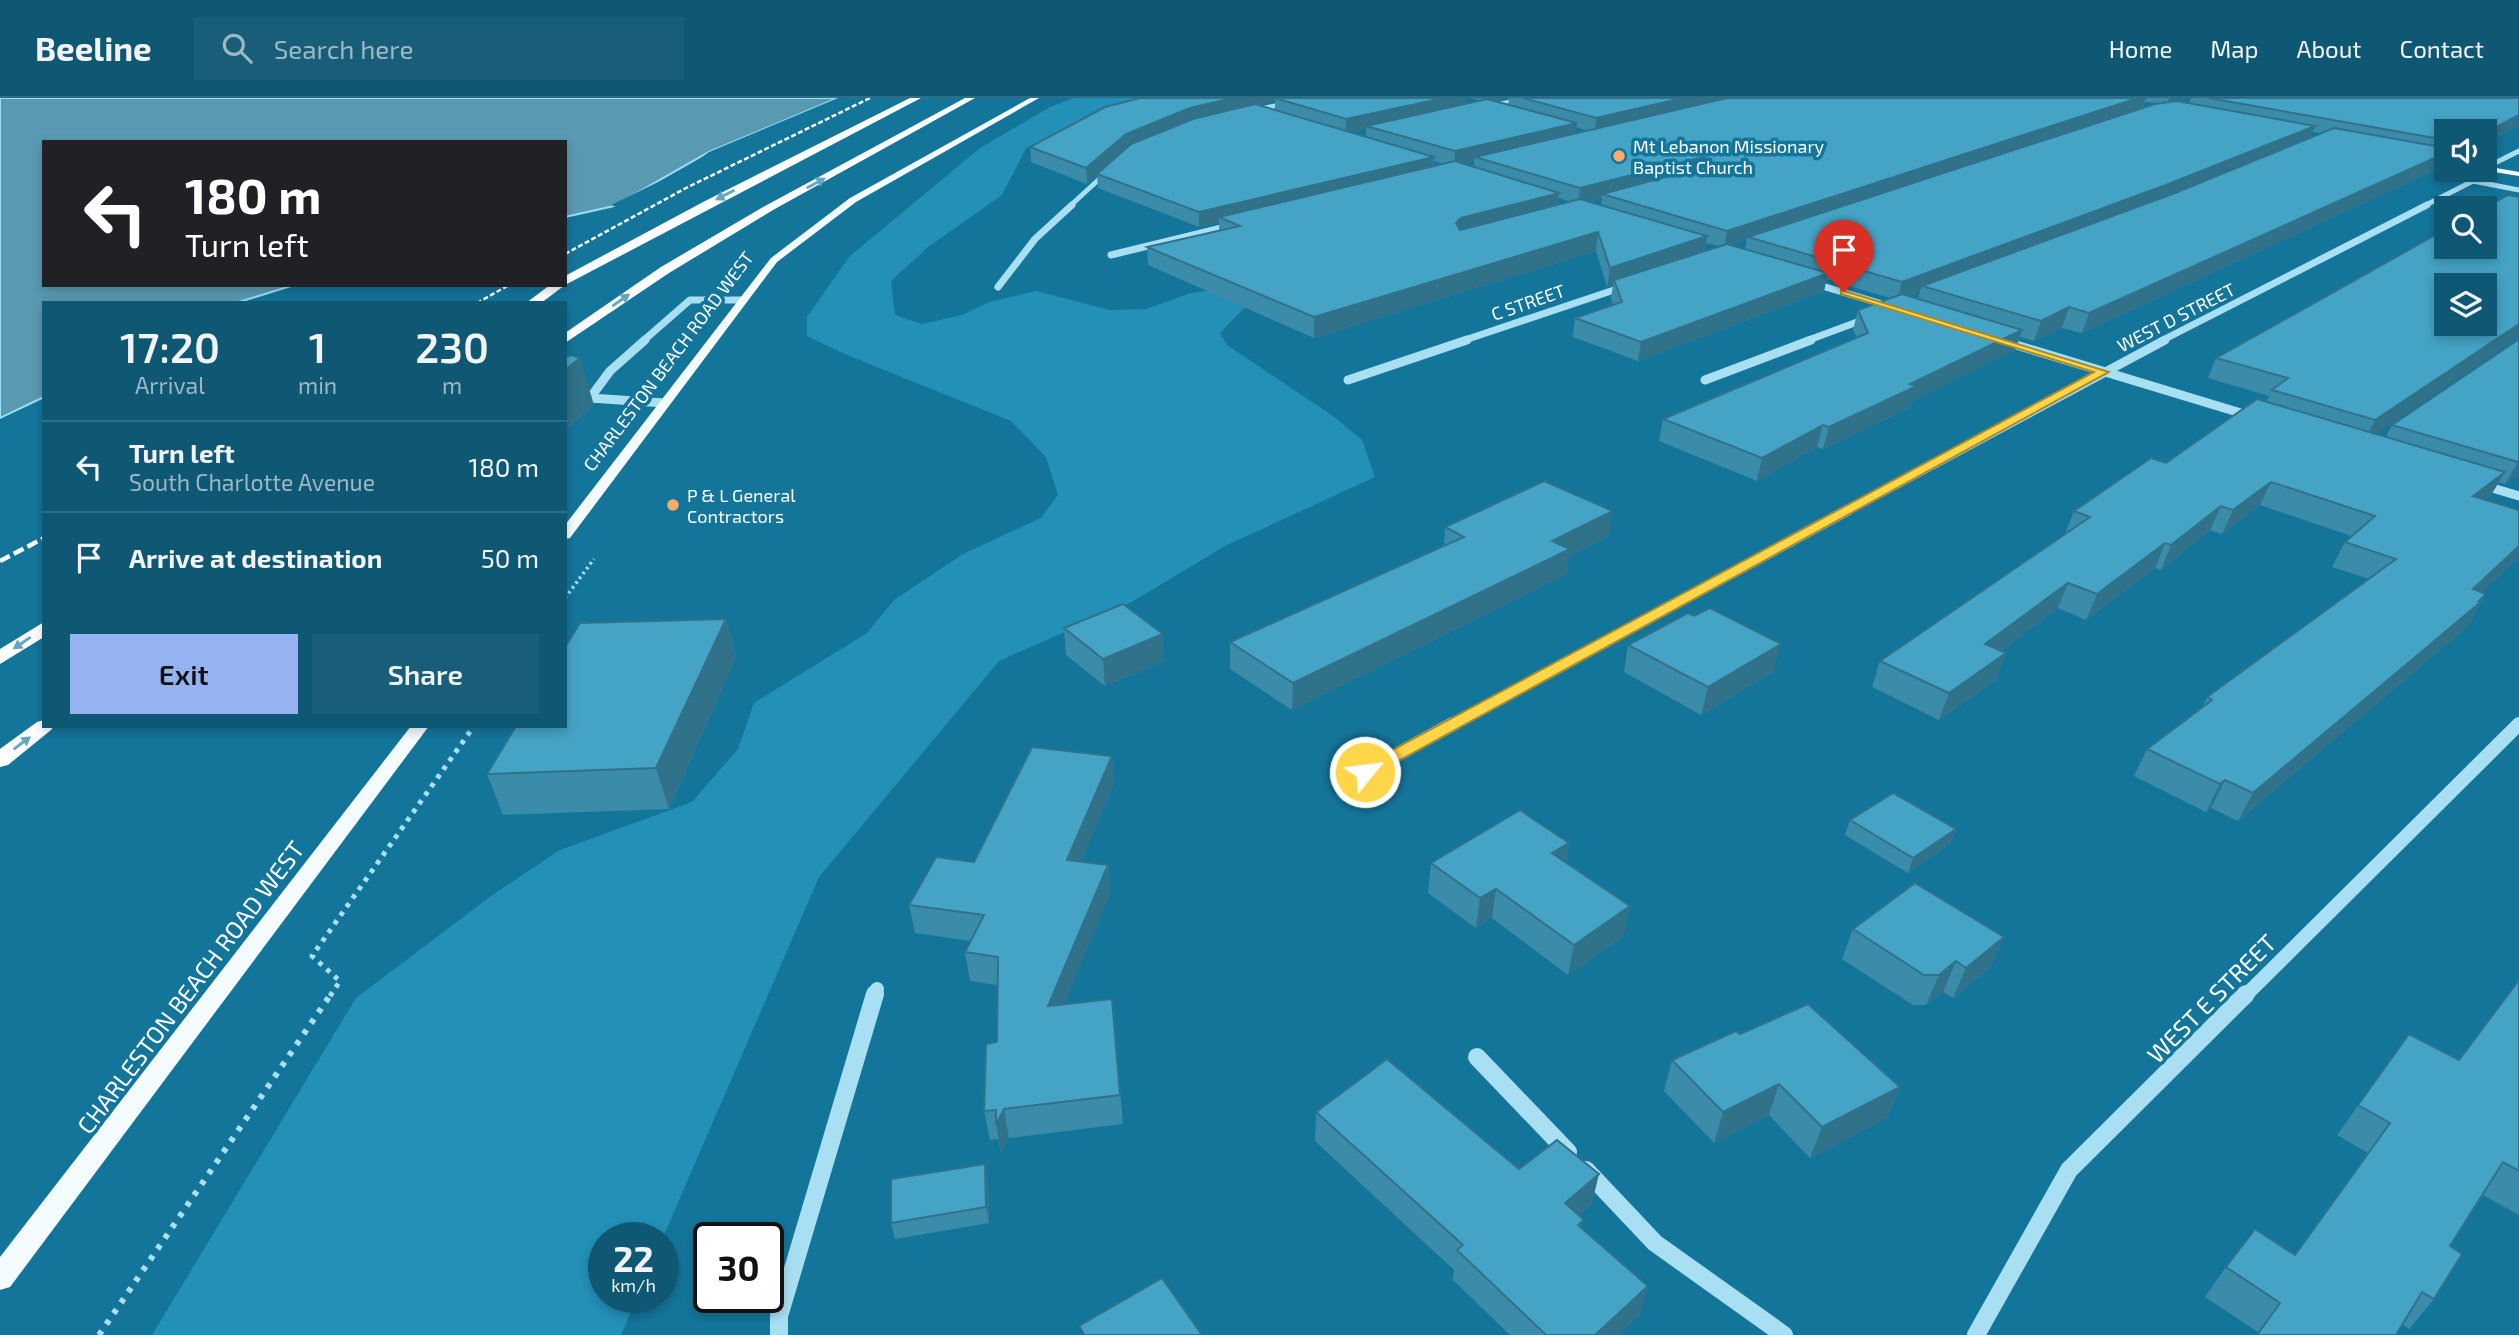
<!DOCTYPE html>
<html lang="en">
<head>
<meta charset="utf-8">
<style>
	:root { --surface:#0f5874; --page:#185e79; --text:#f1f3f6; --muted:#9bb8c5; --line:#2f6e86; --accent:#95b2f1 }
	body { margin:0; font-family:"Exo 2",sans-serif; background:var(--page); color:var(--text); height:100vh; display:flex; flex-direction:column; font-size:26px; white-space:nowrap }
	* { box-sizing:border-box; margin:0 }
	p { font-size:23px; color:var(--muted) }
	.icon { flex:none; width:38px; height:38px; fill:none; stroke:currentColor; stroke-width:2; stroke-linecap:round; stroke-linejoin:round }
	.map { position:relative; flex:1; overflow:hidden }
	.side { position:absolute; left:42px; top:203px; width:525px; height:427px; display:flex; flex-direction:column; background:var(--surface); border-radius:0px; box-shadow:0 4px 10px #0003 }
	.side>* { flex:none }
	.banner { position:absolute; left:42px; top:42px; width:525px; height:147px; border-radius:0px; box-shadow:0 4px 10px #0003; background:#202124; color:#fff; overflow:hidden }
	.fabs { position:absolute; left:2434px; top:21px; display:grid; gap:14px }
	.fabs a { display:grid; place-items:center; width:63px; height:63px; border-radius:0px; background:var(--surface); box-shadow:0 4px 10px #0003; font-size:35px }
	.speed { position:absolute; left:588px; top:1124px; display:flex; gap:14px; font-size:35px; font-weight:700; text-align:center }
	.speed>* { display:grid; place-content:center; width:91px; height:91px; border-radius:50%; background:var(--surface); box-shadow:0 4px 10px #0003; line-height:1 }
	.speed small { font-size:18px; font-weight:400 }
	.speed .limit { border:4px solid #111; border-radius:10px; background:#fff; color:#111 }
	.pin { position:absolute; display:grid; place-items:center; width:60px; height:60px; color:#fff; margin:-72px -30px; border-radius:50% 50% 50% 0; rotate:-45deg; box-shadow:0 0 7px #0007 }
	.pin .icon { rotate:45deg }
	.me { position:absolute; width:77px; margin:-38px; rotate:61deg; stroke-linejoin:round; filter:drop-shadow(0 0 5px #0008) }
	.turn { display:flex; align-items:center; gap:24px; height:147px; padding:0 28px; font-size:32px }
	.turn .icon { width:91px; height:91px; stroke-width:2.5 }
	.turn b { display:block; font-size:49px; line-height:60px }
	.eta { display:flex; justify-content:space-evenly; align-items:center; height:119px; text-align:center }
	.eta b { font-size:42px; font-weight:600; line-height:49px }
	.primary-button { display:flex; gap:14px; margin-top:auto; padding:14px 28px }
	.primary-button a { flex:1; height:80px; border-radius:0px; background:var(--accent); color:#111; font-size:28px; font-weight:600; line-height:80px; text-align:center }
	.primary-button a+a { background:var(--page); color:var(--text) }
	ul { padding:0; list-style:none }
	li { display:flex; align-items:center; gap:21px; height:91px; padding:0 28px; border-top:2px solid var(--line) }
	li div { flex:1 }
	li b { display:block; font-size:26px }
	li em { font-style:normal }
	header { display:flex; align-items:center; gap:42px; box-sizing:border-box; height:98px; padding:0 35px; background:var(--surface); border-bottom:2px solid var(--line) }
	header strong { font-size:33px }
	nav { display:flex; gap:38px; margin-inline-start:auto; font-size:24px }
	.search { width:490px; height:63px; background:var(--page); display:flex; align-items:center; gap:18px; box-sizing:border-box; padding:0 24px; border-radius:0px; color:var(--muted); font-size:26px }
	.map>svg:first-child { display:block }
</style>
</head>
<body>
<header>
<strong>Beeline</strong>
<div class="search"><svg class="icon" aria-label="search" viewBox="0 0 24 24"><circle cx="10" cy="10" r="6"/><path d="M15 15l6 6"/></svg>Search here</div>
<nav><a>Home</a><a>Map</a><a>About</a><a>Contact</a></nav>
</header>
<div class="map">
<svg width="2519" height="1237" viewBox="0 0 2519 1237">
	<rect width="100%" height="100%" fill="#14759b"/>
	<path fill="#2390b8" d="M1074,0H1135L1026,50L1002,97L928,149L891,183L895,217L922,226L962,217L989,204L1036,193L1110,212L1146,211L1191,195L1212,192L1253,201L1220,235L1227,247L1333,318L1362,342L1375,379L1225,448L1130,505L999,563L819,779L663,1139H604V1199H637L621,1237H152L356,900L491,798L560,752L692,704L738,651L754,605L867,535L894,502L963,456L1041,420L1058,397L1046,359L1011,323L847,257L807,238V219L849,159L980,50L1050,9Z"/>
	<path fill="#5999b1" stroke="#9bdff6" stroke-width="2" d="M0,0H838L709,54L614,108L565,119V44H44V187H294L236,205H44V299L0,320Z"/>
	<path fill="#14759b" d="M838,0H842L765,37L710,58L619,110L611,107L689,69L709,54Z"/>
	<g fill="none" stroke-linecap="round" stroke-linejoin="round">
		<path stroke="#a9dff3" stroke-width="3.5" stroke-dasharray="2.5 3.5" stroke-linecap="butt" d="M565,500L594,461"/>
		<path stroke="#a9dff3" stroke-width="5" stroke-dasharray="4.5 6" stroke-linecap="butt" d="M330,898L340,883L312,858L474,628"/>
		<path stroke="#a9dff3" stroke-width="6" stroke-dasharray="5 8" stroke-linecap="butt" d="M99,1237L331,896"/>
		<g stroke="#a9dff3" stroke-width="5">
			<path d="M1488,9L1528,0"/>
			<path d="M1252,13L1310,0"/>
			<path d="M2485,70L2519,53"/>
			<path d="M2473,83L2519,92"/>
			<path d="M1070,108L1108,73"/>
			<path d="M2424,108L2473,83L2482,72"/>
		</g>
		<g stroke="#a9dff3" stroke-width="7">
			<path d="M1111,157L1234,127"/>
			<path d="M1809,184L1892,209"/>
			<path d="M998,189L1035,141L1072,107"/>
			<path d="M643,243L690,202H744"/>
			<path d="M1462,243L1626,188"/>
			<path d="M1806,243L1868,220"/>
			<path d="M2161,243L2427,107"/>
		</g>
		<g stroke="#a9dff3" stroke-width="9">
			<path d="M645,242L610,273L590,300L665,305"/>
			<path d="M2003,243L2254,319"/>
			<path d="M1348,282L1467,242"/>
			<path d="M1705,282L1811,242"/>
			<path d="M2479,386L2519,398"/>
			<path d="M1845,414L2165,242"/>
		</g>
		<g stroke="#a9dff3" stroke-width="11">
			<path d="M1450,628L1848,412"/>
			<path d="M2517,628L2519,626"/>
		</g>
		<g stroke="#a9dff3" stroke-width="14">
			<path d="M1365,674L1453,626"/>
			<path d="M875,898L877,891"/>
			<path d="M2245,898L2519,626"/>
		</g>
		<g stroke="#a9dff3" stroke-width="18">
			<path d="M1477,959L1568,1054"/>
			<path d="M1586,1072L1655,1145L1784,1237"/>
			<path d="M779,1237V1218L875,896"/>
			<path d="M1976,1237L2069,1072L2246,896"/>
		</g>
		<g fill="#f5fcff" fill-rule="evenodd">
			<path d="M1030,0H1039L856,104L777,164L570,440L565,441V427L771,160L850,100Z"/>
			<path d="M2485,68L2519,74V78L2482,72H2485Z"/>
			<path d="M411,628H429L10,1189L0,1192V1159Z"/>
		</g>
		<g fill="#fff" fill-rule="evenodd">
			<path d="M910,0H921L565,187V178L705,103Z"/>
			<path d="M965,0H975L773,112L669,175L565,245V235L661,169L765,108Z"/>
			<path d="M550,187H565L541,205H526Z"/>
			<path d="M44,524V539L0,566V551Z"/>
			<path d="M44,622V628H54L51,632L8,667L0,669V651L37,624Z"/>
		</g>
		<g stroke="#fff" stroke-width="2.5" stroke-dasharray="5 2.5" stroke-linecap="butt">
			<path d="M565,156L686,90L870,0"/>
			<path d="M477,205L509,187"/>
		</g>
		<path stroke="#fff" stroke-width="4.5" stroke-dasharray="11 4.5" stroke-linecap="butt" d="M0,463L44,440"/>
	</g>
	<g fill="#3b8ca9" fill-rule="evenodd">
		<path d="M1140,0H1465V6L1481,3L1471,0H1505L1493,3L1508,7L1509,0H2188L2178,3L2189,5L2191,0H2519V27L2485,46V33H2446V67L2082,235L2062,230L2034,243L2020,239L2015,252L1913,303L1911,309L1823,351L1817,349L1757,383L1659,343L1663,321L1857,240L1853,232L1858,212L1890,200L1826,181L1824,193L1638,263L1573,239L1575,220L1613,207L1611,200L1613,187L1607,189L1596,153L1314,240L1148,167L1147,149L1219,132V125L1199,129L1098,90L1097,77L1087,86L1031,64L1030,49ZM1275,3V12L1259,7ZM2145,4L2157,5L2143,10ZM1576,29L1588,33L1575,36ZM1366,31V39L1351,34ZM2312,34L2321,35L2310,40ZM1434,63L1444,66L1434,68ZM1474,63V69L1464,66ZM1558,100L1571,104L1557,107ZM1602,100L1601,108L1587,104ZM1747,142L1745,151L1733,147ZM1706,145L1719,148L1704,153ZM1920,193L1918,201L1909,198Z"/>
		<path d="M2519,99V238L2375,336L2386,339L2392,327L2519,241V376L2505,386L2499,384L2491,397L2485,402L2519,459L2482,494L2486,496L2467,529L2238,723L2211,710L2206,714L2134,678L2147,651L2203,608L2207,599L2369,481L2332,469L2345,444L2351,438L2260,407L2222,436L2210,432L2161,472L2155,470L2086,522L2058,510L2001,553L2006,555L1996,582L1939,622L1872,589L1880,563L2065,436L2074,413L2166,365L2266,304L2269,298L2208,280L2216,260Z"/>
		<path d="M1445,429L1609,438L1569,458L1567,476L1292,612L1230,571V544L1444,448Z"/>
		<path d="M1694,518L1774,573L1701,617L1624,574L1628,547Z"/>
		<path d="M726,521L736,559L669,711L503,717L487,676Z"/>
		<path d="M1064,530L1164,563L1105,588L1066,557Z"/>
		<path d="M1112,658L1114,685L1081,763L1108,767L1110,795L1064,906L1112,901L1123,1026L1009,1040L1001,1055L998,1041L990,1042L984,1013L997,944V887L970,883L965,854L971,843L915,835L909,807L974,764Z"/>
		<path d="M1850,722L1956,731L1950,746L1908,775L1845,737Z"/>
		<path d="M1569,745L1566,764L1624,838L1568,877L1492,820L1476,830L1428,795L1431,765Z"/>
		<path d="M1853,831L1991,869L1953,900L1943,894L1926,907H1913L1842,861Z"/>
		<path d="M2519,882V1117L2483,1097L2450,1148L2434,1201L2409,1231L2402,1226L2396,1237H2256L2258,1234L2205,1199L2226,1169L2295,1157L2368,1055L2337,1037L2409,936L2459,962Z"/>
		<path d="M1740,936L1900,989L1887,1020L1810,1060L1769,1017L1714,1045L1664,993L1672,962Z"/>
		<path d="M1316,1014L1519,1071L1592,1105L1579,1117L1582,1130L1640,1217L1619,1237H1510L1453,1182L1454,1172L1315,1043Z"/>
		<path d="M985,1066L988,1082L989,1125L895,1141L891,1125Z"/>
	</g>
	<g fill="#30728a">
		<path d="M1233,0H1288H1275V3L1190,24L1127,50L1087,86L1086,70L1126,36L1190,10Z"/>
		<path d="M1444,0H1465L1464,9L1366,28V31L1345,36L1346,21Z"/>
		<path d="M1487,0H1505L1486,4Z"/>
		<path d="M1683,0H1738L1595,34L1596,20Z"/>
		<path d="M2138,0H2146L2142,11L1748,139L1747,142L1724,150L1727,133Z"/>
		<path d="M2169,0H2188L2167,7Z"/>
		<path d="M2519,17V27L2485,46V35Z"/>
		<path d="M1577,25L1575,39L1475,59L1474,63L1454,68L1455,53Z"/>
		<path d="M2315,28L2309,42L2161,102L1922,188L1920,193L1897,202L1902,184Z"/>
		<path d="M2446,55V67L2082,235L2089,215Z"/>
		<path d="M1434,59L1433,73L1219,119V125L1199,129V114Z"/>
		<path d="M1704,59L1701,74L1602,96V100L1578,106L1580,90Z"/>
		<path d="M1559,95L1556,112L1455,143L1456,125L1461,120Z"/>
		<path d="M1598,134L1596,153L1314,240V219Z"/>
		<path d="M1707,138L1704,157L1614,182L1613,187L1607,189L1610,170Z"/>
		<path d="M1828,175L1824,193L1638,263L1641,244Z"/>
		<path d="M2069,209L2062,230L2034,243L2041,223Z"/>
		<path d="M2519,226V238L2364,344L2375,322Z"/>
		<path d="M2022,232L2015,252L1913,303L1911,309L1823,351L1829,329L1910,286Z"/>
		<path d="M580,260L594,307L565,333V272Z"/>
		<path d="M1823,327L1817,349L1757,383L1762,360Z"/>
		<path d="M2519,363V376L2505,386L2518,364Z"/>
		<path d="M2505,374L2491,397L2460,422L2473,398Z"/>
		<path d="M2271,384L2260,407L2222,436L2233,412Z"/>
		<path d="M2221,408L2210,432L2161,472L2171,447Z"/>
		<path d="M1613,413L1609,438L1569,458L1567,476L1292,612L1293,585L1552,443Z"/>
		<path d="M2165,445L2155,470L2086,522L2097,496Z"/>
		<path d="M2519,448V459L2458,517L2473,491Z"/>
		<path d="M2068,485L2058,510L1976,572L1985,546Z"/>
		<path d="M2486,496L2467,529L2238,723L2253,695Z"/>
		<path d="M726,521L736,559L669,711L656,670Z"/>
		<path d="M1163,536L1164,563L1105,588L1103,561Z"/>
		<path d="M1781,546L1774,573L1701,617L1708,589Z"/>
		<path d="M2006,555L1996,582L1939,622L1949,595Z"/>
		<path d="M1112,658L1114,685L1070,790L1067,762Z"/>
		<path d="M2225,682L2211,710L2206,714L2220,686Z"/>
		<path d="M1956,731L1950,746L1908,775L1913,760Z"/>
		<path d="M1569,745L1564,774L1552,755Z"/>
		<path d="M1108,767L1110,795L1052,937L1048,908Z"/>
		<path d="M1496,791L1492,820L1476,830L1480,800Z"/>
		<path d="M1630,808L1624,838L1568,877L1574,847Z"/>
		<path d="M2004,839L1991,869L1953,900L1966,870Z"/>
		<path d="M1956,863L1943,894L1926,907L1939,877Z"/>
		<path d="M1779,986L1769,1017L1714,1045L1723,1014Z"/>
		<path d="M1900,989L1887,1020L1810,1060L1822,1029Z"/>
		<path d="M1004,1011L1009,1040L1001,1055L996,1026Z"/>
		<path d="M985,1066L988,1082L989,1125L986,1109Z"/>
		<path d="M1599,1076L1592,1105L1559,1134L1565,1105Z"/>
		<path d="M1648,1188L1640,1217L1619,1237H1595Z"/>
	</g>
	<g fill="#45a3c5" stroke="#30728a" stroke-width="2" fill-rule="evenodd">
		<path d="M1140,0H1233L1190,10L1126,36L1086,70L1030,49L1105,9Z"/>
		<path d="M1275,0H1444L1346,21Z"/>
		<path d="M1523,0H1683L1596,20Z"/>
		<path d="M1727,0H2138L1727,133L1602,96L1703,69L1707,64L1704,59L1580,90L1475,59Z"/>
		<path d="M2209,0H2519V17L2485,35V33H2446V42Z"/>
		<path d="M1487,1L1577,25L1455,53L1366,28Z"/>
		<path d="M2177,3L2315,28L2166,87L1902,184L1748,139L2155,6Z"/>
		<path d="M1255,6L1434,59L1199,114L1097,76L1131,46L1193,21Z"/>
		<path d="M2334,30L2446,50V55L2089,215L2069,209L2041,223L1922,188L2175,95Z"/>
		<path d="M1455,63L1559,95L1461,120L1456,125L1460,132L1580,101L1707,138L1610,170L1598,134L1314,219L1147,149L1240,128L1219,119Z"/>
		<path d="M2508,97L2519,99V226L2375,322L2272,292L2288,280L2216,260L2446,131V149H2485L2484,110ZM2446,187H2485V226H2446Z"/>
		<path d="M1727,146L1828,175L1641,244L1575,220L1622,204L1614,182Z"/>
		<path d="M1902,196L2022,232L1910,286L1917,288L1829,329L1823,327L1762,360L1663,321L1868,235L1858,212Z"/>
		<path d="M2519,241V363L2518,364L2392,327Z"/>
		<path d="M571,257L580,260L565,272V259Z"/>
		<path d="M2257,301L2505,374L2473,398L2519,412V448L2473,491L2486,496L2479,503H2482L2253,695L2225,682L2220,686L2147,651L2212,602L2207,599L2396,461L2345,444L2375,418L2271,384L2233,412L2221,408L2171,447L2165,445L2097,496L2068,485L1985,546L2006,555L1949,595L1880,563L2090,419L2074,413L2151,360L2166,365Z"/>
		<path d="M1544,383L1613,413L1552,443L1570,451L1293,585L1230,544L1464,439L1445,429Z"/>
		<path d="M1123,506L1163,536L1103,561L1064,530Z"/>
		<path d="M1710,510L1781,546L1708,589L1628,547L1688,515L1694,518Z"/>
		<path d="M726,521L656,670L487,676L516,628H565V549L580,525Z"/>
		<path d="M1032,649L1112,658L1067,762L1108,767L1048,908L1112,901L1120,997L1004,1011L996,1026V1012L984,1013L986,946L997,944L998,859L965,854L984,817L909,807L936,759L974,764Z"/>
		<path d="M1893,695L1956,731L1913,760L1850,722Z"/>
		<path d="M1520,712L1569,745L1552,755L1630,808L1574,847L1496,791L1480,800L1431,765Z"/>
		<path d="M1915,785L2004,839L1966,870L1956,863L1939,877H1924L1853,831Z"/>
		<path d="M2519,882V1073L2503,1064L2450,1148L2462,1156L2434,1201L2422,1194L2396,1237H2257L2280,1205L2226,1169L2255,1131L2295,1157L2390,1025L2358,1007L2409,936L2459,962Z"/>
		<path d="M1808,906L1900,989L1822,1029L1779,986L1723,1014L1672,962L1736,933L1740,936Z"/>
		<path d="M1387,961L1519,1071L1557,1042L1599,1076L1565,1105L1584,1122L1578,1127L1648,1188L1595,1237H1546L1457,1152L1463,1147L1316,1014Z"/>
		<path d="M985,1066L986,1109L891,1125V1081Z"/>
		<path d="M1162,1180L1202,1237H1083L1084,1236L1079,1228Z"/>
	</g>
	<defs><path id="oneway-solid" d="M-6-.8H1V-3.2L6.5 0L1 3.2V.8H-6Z" transform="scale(1.75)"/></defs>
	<g fill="#66a5be">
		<use href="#oneway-solid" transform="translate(816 85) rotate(-28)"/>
		<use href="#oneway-solid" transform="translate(725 97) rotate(153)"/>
		<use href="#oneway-solid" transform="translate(621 202) rotate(-35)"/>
		<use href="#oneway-solid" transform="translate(22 545) rotate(146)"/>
		<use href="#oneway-solid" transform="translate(22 645) rotate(-37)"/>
	</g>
	<path fill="#ffd54a" stroke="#a68a30" stroke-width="2" d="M1841,192L2109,274L1371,678H1359L1357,674L1359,670L2094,274L1841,196Z"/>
	<g fill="#ffab6b" stroke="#14759b" stroke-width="2.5">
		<circle cx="1619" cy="58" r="7"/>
		<circle cx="673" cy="407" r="7"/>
	</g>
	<g text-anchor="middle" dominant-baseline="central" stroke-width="7" stroke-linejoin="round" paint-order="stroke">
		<g font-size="18" fill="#fff" stroke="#14759b" text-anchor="start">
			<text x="1633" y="48">Mt Lebanon Missionary<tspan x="1633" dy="21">Baptist Church</tspan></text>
			<text x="687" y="397">P &amp; L General<tspan x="687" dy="21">Contractors</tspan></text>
		</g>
		<g font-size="18" fill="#fff" stroke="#14759b">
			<text transform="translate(1528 204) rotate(-19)">C STREET</text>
			<text transform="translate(2176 219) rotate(-27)">WEST D STREET</text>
			<text transform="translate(668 263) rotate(-53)">CHARLESTON BEACH ROAD WEST</text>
		</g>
		<g font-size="24" fill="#fff" stroke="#14759b">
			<text transform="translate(190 889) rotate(-53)">CHARLESTON BEACH ROAD WEST</text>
			<text transform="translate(2211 900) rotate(-45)">WEST E STREET</text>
		</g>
	</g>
</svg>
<div class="fabs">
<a><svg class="icon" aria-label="sound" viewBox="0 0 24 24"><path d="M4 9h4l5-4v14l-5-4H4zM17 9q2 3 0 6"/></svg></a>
<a><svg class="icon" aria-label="search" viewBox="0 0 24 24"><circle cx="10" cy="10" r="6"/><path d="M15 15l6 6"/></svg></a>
<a><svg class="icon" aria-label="layers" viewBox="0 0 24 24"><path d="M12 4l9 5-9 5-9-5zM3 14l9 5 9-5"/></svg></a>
</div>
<div class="speed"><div>22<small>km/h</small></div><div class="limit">30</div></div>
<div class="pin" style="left:1844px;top:194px;background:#d93025"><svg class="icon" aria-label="arrive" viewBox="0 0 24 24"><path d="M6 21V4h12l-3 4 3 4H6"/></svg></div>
<svg class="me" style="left:1365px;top:674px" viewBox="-20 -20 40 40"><circle r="17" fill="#ffd54a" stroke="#fff" stroke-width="3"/><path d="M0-11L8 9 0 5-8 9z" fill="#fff"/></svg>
<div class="banner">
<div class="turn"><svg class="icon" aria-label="left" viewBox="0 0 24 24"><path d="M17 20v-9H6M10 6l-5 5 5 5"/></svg><div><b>180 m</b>Turn left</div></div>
</div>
<section class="side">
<div class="eta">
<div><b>17:20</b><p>Arrival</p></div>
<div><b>1</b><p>min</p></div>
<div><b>230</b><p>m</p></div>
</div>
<ul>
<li><svg class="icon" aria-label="left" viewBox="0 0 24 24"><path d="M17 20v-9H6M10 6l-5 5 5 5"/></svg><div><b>Turn left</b><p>South Charlotte Avenue</p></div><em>180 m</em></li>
<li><svg class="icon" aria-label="arrive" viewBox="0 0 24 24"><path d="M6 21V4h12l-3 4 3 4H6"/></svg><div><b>Arrive at destination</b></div><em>50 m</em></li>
</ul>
<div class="primary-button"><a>Exit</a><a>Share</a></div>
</section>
</div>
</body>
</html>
